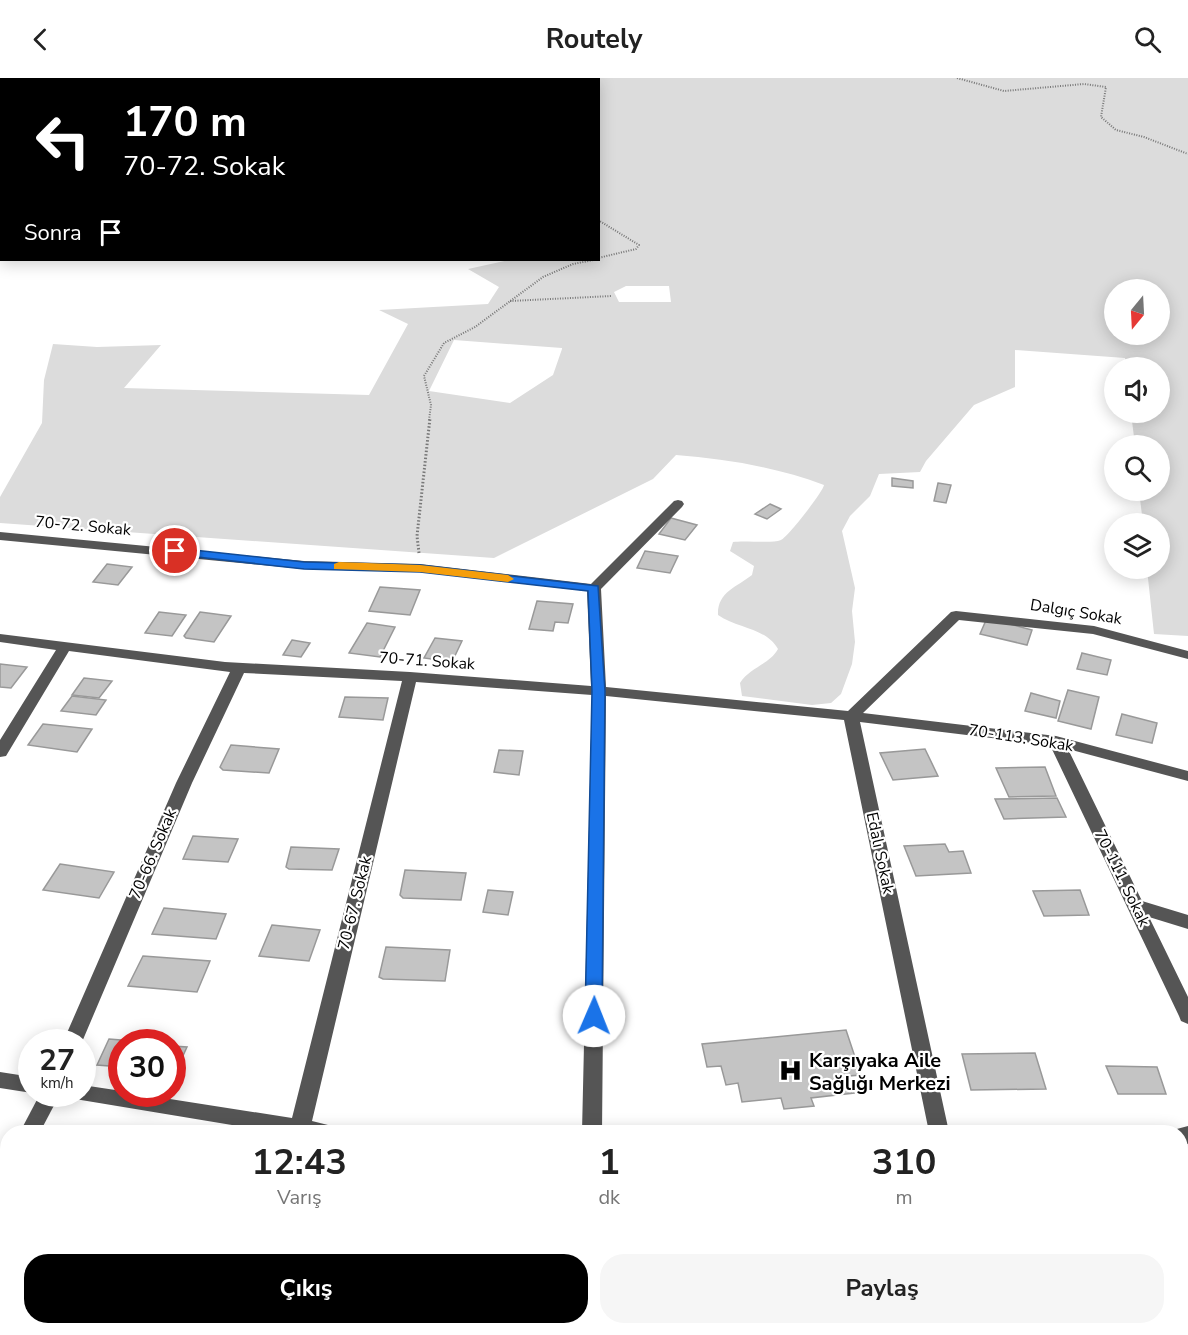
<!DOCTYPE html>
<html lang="tr">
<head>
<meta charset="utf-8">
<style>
	:root { --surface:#fff; --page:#f6f6f6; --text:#222; --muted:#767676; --accent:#000 }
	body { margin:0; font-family:"Nunito Sans",sans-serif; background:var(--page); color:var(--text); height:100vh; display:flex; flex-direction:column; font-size:22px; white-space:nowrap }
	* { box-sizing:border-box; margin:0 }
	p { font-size:20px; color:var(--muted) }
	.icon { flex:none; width:33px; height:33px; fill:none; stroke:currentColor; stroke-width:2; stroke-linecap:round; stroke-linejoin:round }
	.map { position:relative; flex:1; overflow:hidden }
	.details { position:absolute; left:0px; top:1047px; width:1188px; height:210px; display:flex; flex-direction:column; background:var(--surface); border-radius:24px 24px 0 0; box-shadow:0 3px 15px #0003 }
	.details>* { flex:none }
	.banner { position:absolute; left:0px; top:0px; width:600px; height:183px; box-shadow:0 3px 15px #0003; background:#000; color:#fff; overflow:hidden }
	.needle { width:39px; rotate:198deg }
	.fabs { position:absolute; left:1104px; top:201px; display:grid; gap:12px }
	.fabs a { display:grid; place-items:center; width:66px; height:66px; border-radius:50%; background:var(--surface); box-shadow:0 3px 15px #0003; font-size:30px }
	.speed { position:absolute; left:18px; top:951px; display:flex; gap:12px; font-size:30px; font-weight:700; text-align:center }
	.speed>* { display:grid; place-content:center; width:78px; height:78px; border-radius:50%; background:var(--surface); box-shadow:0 3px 15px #0003; line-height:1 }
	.speed small { font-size:15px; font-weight:400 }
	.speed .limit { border:9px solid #d22; background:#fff; color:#111 }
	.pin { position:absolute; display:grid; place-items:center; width:51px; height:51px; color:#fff; margin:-26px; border:3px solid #fff; border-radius:50%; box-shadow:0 2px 6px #0007 }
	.me { position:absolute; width:66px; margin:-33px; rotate:1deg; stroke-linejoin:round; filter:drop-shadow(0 0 4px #0008) }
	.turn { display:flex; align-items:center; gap:21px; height:126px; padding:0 24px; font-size:27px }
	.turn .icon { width:78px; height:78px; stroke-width:2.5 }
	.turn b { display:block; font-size:42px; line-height:51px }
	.then { display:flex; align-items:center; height:57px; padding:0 24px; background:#0003; gap:12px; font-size:22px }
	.eta { display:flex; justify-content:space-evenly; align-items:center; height:102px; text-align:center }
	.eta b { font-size:36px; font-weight:700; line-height:42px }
	.action { display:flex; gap:12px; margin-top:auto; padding:12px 24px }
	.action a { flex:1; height:69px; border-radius:24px; background:var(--accent); color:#fff; font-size:24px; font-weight:700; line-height:69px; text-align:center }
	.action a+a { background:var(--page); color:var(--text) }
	header { display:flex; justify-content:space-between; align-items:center; height:78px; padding:0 24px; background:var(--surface); font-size:27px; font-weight:700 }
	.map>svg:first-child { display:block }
</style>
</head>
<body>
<header><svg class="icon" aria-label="back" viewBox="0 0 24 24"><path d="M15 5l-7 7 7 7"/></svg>Routely<svg class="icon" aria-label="search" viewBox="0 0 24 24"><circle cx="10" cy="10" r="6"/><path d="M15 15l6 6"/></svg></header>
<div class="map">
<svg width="1188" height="1257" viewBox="0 0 1188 1257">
	<rect width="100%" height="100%" fill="#fff"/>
	<path fill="#dcdcdc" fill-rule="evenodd" d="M0,0H1188V558L1154,556L1147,491L1160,490V446L1143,445L1139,413L1160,412V368L1135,367L1131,335L1160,334V290L1127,289L1125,280L1015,272V309L974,327L926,383L920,394L879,396L870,418L850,438L842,453L855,510L852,533L855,564L852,586L841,616L831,625L812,627L742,618L740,605C750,589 769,587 778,571C766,550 739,551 718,537C717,514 737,509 752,497L754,488L730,473L733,464C746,462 771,466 781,462C787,460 823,414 824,407C777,389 726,381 676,377L653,401L494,480L0,445V419L42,345L44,302L53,266L97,269L161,267L124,310L369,317L408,246L379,232L488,226L499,209L468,191L509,182H598V2H2L0,79ZM626,208H669L671,224H619L614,214ZM1114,212H1160V256H1114ZM454,262L562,270V271L553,297L510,325L429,313Z"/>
	<g fill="#c4c4c4" stroke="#999" stroke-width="1.5">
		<path d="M892,400L913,403V410L892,408Z"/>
		<path d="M938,405L951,407L946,425L934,423Z"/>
		<path d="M770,426L781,431L767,441L755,436Z"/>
		<path d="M671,440L697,447L685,462L659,456Z"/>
		<path d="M645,473L678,478L670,495L637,490Z"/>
		<path d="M107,486L132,489L118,507L93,504Z"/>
		<path d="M380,509L420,512L410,537L369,533Z"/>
		<path d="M537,523L573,526L568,545L555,544L553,553L529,551Z"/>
		<path d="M159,534L186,537L172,558L145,555Z"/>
		<path d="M200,534L231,538L214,564L186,560L184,558Z"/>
		<path d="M987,540L1032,552L1027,567L980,556Z"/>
		<path d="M367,545L395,549L380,579L349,575Z"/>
		<path d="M435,560L462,563L452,584L424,580Z"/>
		<path d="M292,562L310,565L301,579L283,577Z"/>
		<path d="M1082,575L1111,582L1107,597L1077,591Z"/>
		<path d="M0,586L27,589L11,610L0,609Z"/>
		<path d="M84,600L112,603L99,620L72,617Z"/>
		<path d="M1068,612L1099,619L1091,651L1058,643Z"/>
		<path d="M1031,615L1060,623L1056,640L1025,633Z"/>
		<path d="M72,618L106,622L96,637L61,633Z"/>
		<path d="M345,619L388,620L383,642L339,639Z"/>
		<path d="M1122,636L1157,645L1152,665L1116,657Z"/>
		<path d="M43,646L92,651L77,674L28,667Z"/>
		<path d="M231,667L279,671L269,695L223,692L220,689Z"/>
		<path d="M925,671L938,698L893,702L880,675Z"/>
		<path d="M499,672L523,673L519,697L494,694Z"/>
		<path d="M1045,689L1056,718L1009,719L996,690Z"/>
		<path d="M1057,720L1066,739L1004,741L995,721Z"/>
		<path d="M193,758L238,761L228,784L183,781Z"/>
		<path d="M945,766L949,774L963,773L971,795L916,798L904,768Z"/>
		<path d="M291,769L339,771L332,792L289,791L286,789Z"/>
		<path d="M60,786L114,794L99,820L43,812Z"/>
		<path d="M405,792L466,795L461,822L403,820L400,817Z"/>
		<path d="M488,812L513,814L508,837L483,834Z"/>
		<path d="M1080,812L1089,837L1044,838L1033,813Z"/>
		<path d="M164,830L226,836L216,861L152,856Z"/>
		<path d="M272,847L320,852L309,883L259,878Z"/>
		<path d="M386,869L450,872L445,903L383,901L379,899Z"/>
		<path d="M143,878L210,883L197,914L128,908Z"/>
		<path d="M846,952L861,997L849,998L854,1015L811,1020L814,1028L784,1031L781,1020L742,1024L738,1005L726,1007L721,988L707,989L702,966Z"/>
		<path d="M109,961L145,964H122V989L97,987Z"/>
		<path d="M172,968L187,969L175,995H172Z"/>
		<path d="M1035,975L1046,1011L971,1012L962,976Z"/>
		<path d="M1106,988L1157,989L1166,1016H1118Z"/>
		<path d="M8,1177V1208L0,1206V1191Z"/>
		<path d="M422,1250H492L490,1257H420Z"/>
		<path d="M494,1250H552L551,1257H492Z"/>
		<path d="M871,1250H928L929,1257H873Z"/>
		<path d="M1098,1250H1148L1151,1257H1101Z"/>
	</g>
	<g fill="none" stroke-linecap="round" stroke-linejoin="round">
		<g stroke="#777" stroke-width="2" stroke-dasharray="1 1.5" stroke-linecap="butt">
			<path d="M957,0L1004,13L1084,6L1106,9L1101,39L1116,52L1144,59L1188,76"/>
			<path d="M598,142L639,167L636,171L598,180"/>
			<path d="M510,223L612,218"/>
			<path d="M429,342L431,327L424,298L444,265L475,249L543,199L573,186L593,182"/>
		</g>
		<path stroke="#777" stroke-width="3" stroke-dasharray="1.5 2" stroke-linecap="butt" d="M419,475L417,458L430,340"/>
		<g fill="#555" fill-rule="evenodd">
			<path d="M678,422L682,423L684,426L682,429L601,511L606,609L848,633L951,534L956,533L1094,548L1188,573V581L1093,556L959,542L863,635L1056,658L1188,693V703L1068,671L1142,823L1188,837V851L1149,839L1188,919V946L1181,943L1179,938L1050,667L860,644L949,1054H929L844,642L606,618L602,1054H582L592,617L416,604L312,1043L332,1048L335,1054H274L75,1021L72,1016H82V1007L122,1013V1016H138L292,1040L402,603L244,595L192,705L82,964H63L176,705L230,594L69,573L6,678L0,679V662L56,572L0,564V556L225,584L410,594L591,608L587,513L420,494L304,491L0,462V454L304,483L420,486L591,506L674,423Z"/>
			<path d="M0,994L32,999V1015L0,1010Z"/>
			<path d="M40,1016H60L40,1054H20Z"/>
			<path d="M1188,1048V1066L1180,1067V1054H1172L1173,1052Z"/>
			<path d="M8,1088V1117L0,1120V1092Z"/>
			<path d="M593,1250H615L617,1257H595Z"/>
			<path d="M976,1250H998L1000,1257H978Z"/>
		</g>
	</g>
	<path fill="#1a73e8" stroke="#114b97" stroke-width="1.5" d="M175,470L304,484L420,487L598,508L605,613L602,938L600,943L594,945L588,943L585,938L592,613L588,513L420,494L304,491L170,476L169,473Z"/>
	<path fill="#f59e0b" d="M339,484L420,487L508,497L514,501L508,504L420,494L334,491V486Z"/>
	<defs>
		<symbol id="hospital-bare" viewBox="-9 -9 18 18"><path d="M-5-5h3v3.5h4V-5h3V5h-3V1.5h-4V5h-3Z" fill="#000" stroke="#fff" stroke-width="2.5" paint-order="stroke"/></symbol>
	</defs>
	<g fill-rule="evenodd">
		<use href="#hospital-bare" x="774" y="976" width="33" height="33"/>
	</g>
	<g text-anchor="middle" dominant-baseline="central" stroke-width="4.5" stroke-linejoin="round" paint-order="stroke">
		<g font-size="16" fill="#000" stroke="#fff">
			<text transform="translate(83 448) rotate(5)">70-72. Sokak</text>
			<text transform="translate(1076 534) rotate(9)">Dalgıç Sokak</text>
			<text transform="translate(427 583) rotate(4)">70-71. Sokak</text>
			<text transform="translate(1021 660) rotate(9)">70-113. Sokak</text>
			<text transform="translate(880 775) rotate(78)">Edalı Sokak</text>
			<text transform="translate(153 776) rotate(-67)">70-66. Sokak</text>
			<text transform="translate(1122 800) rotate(64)">70-111. Sokak</text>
			<text transform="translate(355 825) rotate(-76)">70-67. Sokak</text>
		</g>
		<g font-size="20" font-weight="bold" fill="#000" stroke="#fff" text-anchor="start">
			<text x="809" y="982">Karşıyaka Aile<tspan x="809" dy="23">Sağlığı Merkezi</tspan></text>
		</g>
	</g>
</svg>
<div class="fabs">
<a><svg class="needle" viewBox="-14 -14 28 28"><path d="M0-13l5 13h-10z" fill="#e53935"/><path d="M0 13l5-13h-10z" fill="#767676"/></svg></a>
<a><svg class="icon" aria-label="sound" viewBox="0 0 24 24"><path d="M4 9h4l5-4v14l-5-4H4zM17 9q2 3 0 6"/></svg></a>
<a><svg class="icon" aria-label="search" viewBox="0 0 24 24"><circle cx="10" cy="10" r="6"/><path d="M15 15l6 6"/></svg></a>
<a><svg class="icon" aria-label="layers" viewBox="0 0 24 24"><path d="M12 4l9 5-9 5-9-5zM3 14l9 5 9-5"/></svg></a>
</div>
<div class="speed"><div>27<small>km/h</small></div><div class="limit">30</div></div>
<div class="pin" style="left:175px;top:473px;background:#d93025"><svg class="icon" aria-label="arrive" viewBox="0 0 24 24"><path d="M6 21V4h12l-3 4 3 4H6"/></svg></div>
<svg class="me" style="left:594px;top:938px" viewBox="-20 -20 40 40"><circle r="19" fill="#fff"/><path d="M0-13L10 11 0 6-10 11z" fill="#1a73e8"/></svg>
<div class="banner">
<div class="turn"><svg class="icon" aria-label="left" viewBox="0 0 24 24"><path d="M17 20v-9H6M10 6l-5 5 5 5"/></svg><div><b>170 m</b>70-72. Sokak</div></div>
<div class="then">Sonra<svg class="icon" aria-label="arrive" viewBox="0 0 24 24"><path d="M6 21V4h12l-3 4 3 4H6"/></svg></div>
</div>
<section class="details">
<div class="eta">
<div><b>12:43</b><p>Varış</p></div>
<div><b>1</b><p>dk</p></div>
<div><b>310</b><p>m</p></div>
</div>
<div class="action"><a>Çıkış</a><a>Paylaş</a></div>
</section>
</div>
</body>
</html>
